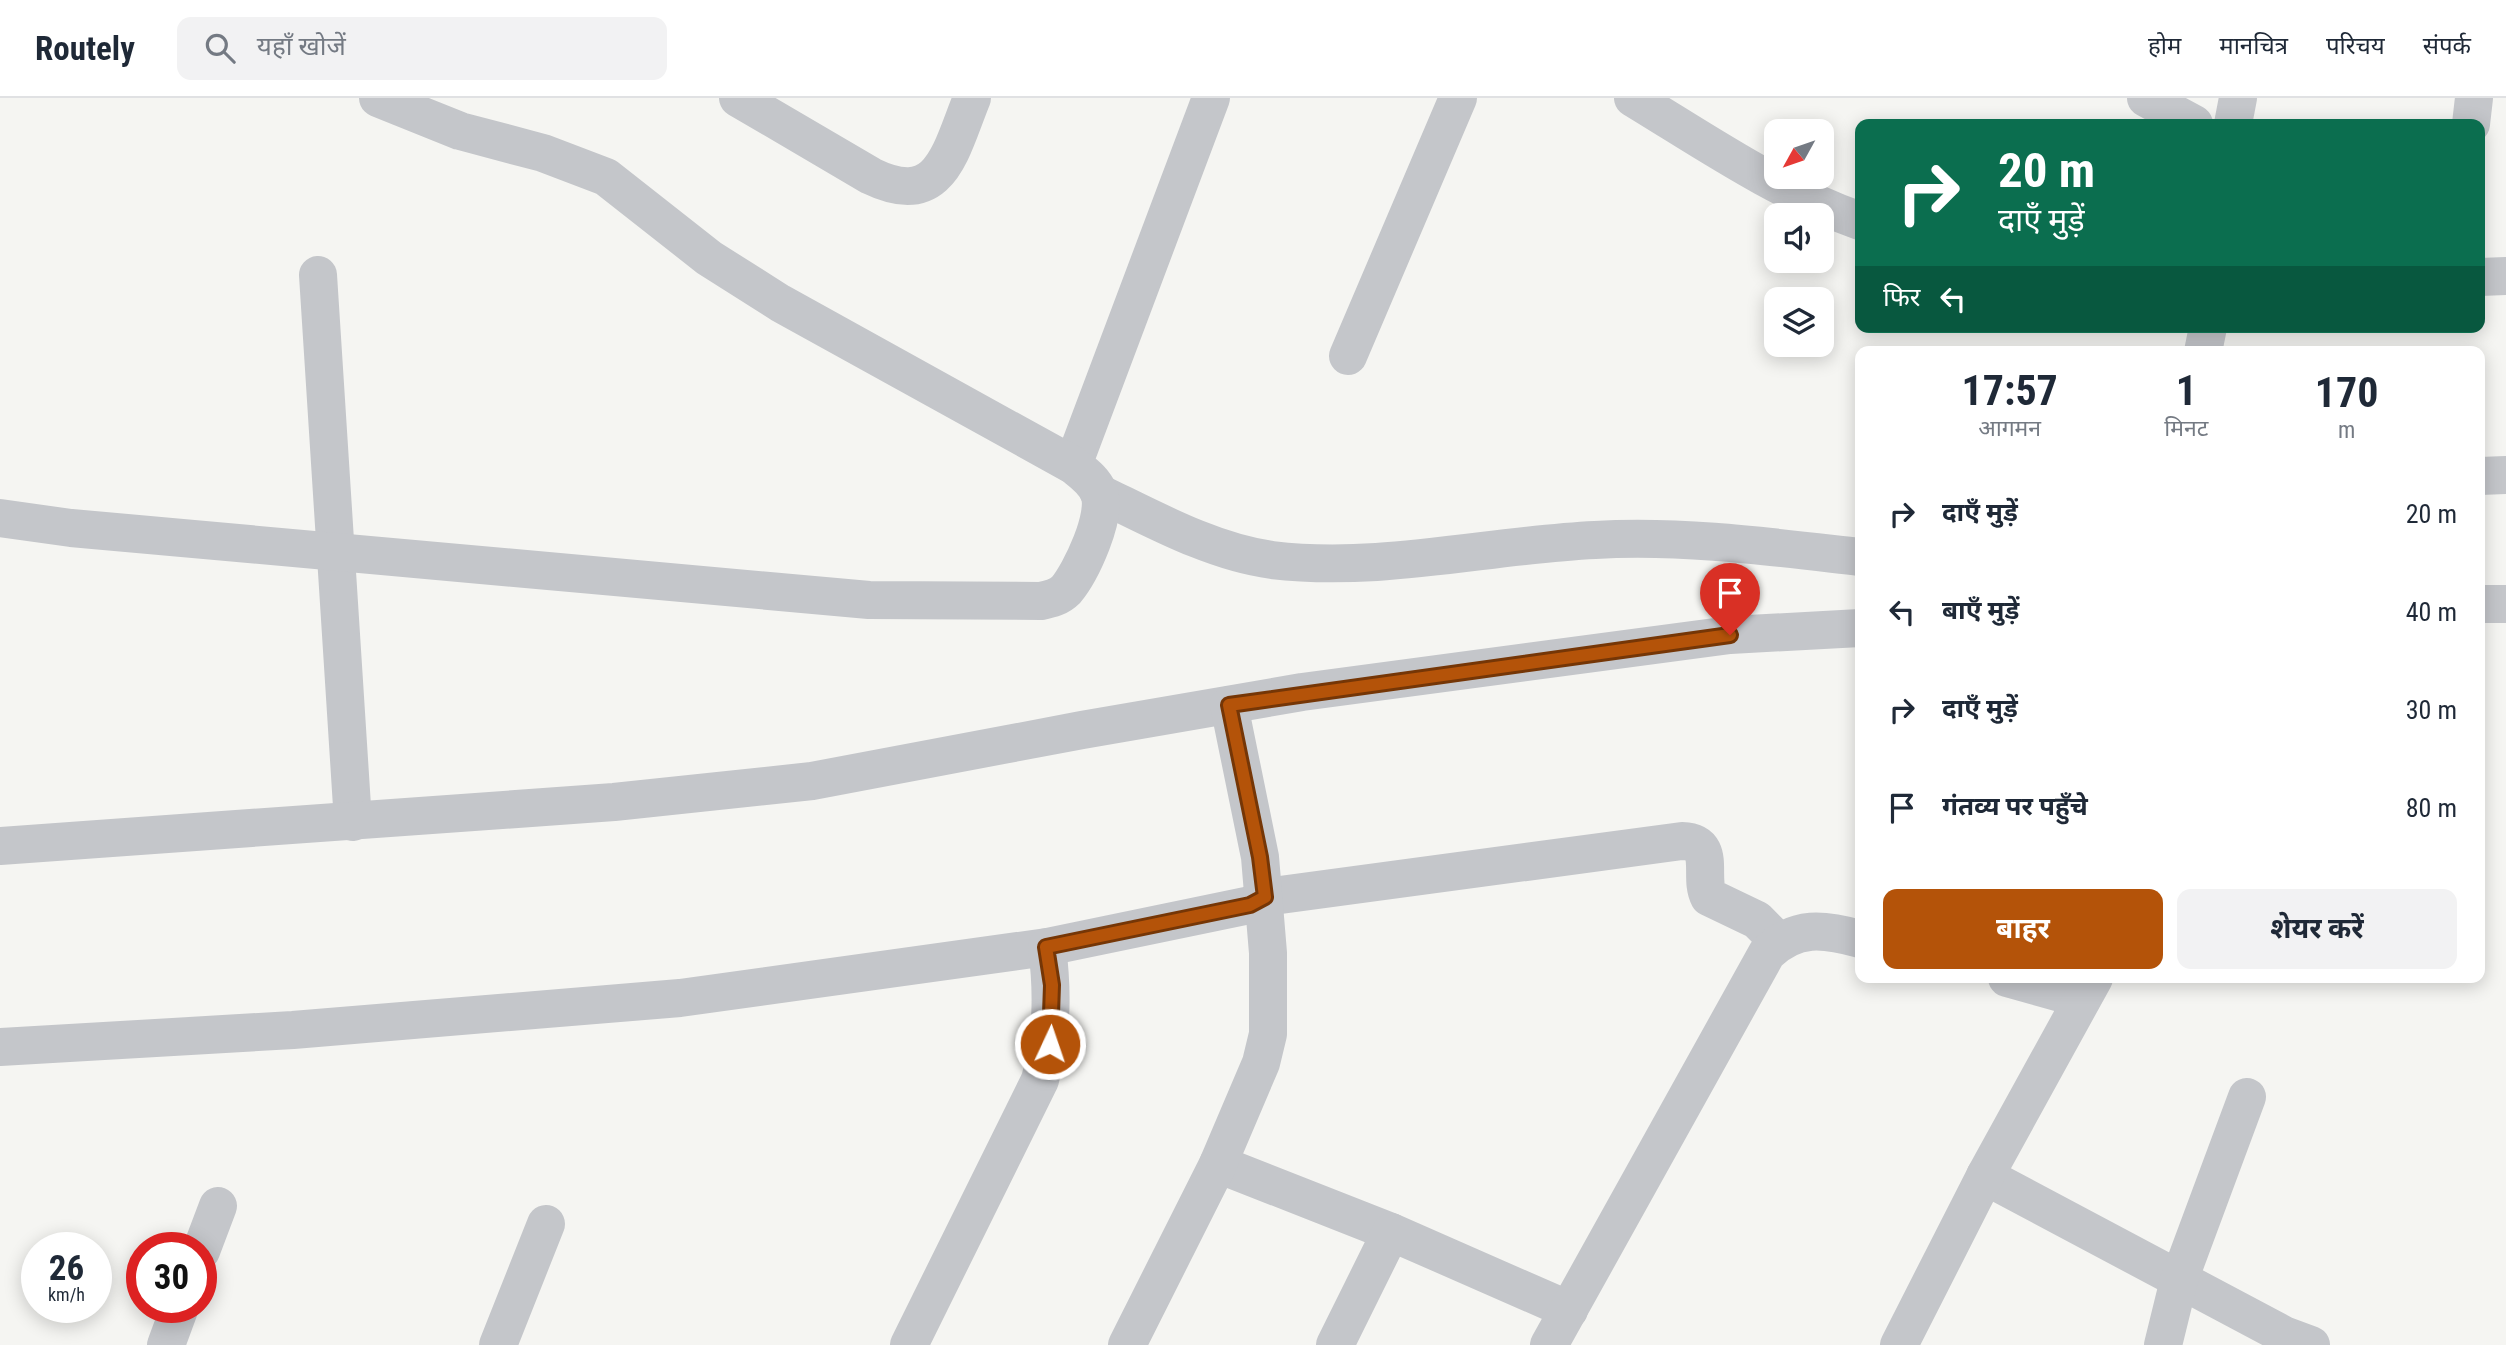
<!DOCTYPE html>
<html lang="hi">
<head>
<meta charset="utf-8">
<style>
	:root { --surface:#fff; --page:#f2f2f3; --text:#1f2937; --muted:#747a83; --line:#e0e1e3; --accent:#b45309 }
	body { margin:0; font-family:"Roboto Condensed","Noto Sans Devanagari",sans-serif; background:var(--page); color:var(--text); height:100vh; display:flex; flex-direction:column; font-size:26px; white-space:nowrap }
	* { box-sizing:border-box; margin:0 }
	p { font-size:23px; color:var(--muted) }
	.icon { flex:none; width:38px; height:38px; fill:none; stroke:currentColor; stroke-width:2; stroke-linecap:round; stroke-linejoin:round }
	.map { position:relative; flex:1; overflow:hidden }
	.side { position:absolute; left:1855px; top:248px; width:630px; height:637px; display:flex; flex-direction:column; background:var(--surface); border-radius:14px; box-shadow:0 4px 18px #0003 }
	.side>* { flex:none }
	.top-card { position:absolute; left:1855px; top:21px; width:630px; height:214px; border-radius:14px; box-shadow:0 4px 18px #0003; background:#0b6e4f; color:#fff; overflow:hidden }
	.needle { width:46px; rotate:230deg }
	.buttons { position:absolute; left:1764px; top:21px; display:grid; gap:14px }
	.buttons a { display:grid; place-items:center; width:70px; height:70px; border-radius:14px; background:var(--surface); box-shadow:0 4px 18px #0003; font-size:35px }
	.speed { position:absolute; left:21px; top:1134px; display:flex; gap:14px; font-size:35px; font-weight:700; text-align:center }
	.speed>* { display:grid; place-content:center; width:91px; height:91px; border-radius:50%; background:var(--surface); box-shadow:0 4px 18px #0003; line-height:1 }
	.speed small { font-size:18px; font-weight:400 }
	.speed .limit { border:10px solid #d22; background:#fff; color:#111 }
	.pin { position:absolute; display:grid; place-items:center; width:60px; height:60px; color:#fff; margin:-72px -30px; border-radius:50% 50% 50% 0; rotate:-45deg; box-shadow:0 0 7px #0007 }
	.pin .icon { rotate:45deg }
	.me { position:absolute; width:77px; margin:-38px; rotate:3deg; stroke-linejoin:round; filter:drop-shadow(0 0 5px #0008) }
	.turn { display:flex; align-items:center; gap:24px; height:147px; padding:0 28px; font-size:32px }
	.turn .icon { width:91px; height:91px; stroke-width:2.5 }
	.turn b { display:block; font-size:49px; line-height:60px }
	.then { display:flex; align-items:center; height:66px; padding:0 28px; background:#0003; gap:14px; font-size:26px }
	.eta { display:flex; justify-content:space-evenly; align-items:center; height:119px; text-align:center }
	.eta b { font-size:42px; font-weight:700; line-height:49px }
	.primary-button { display:flex; gap:14px; margin-top:auto; padding:14px 28px }
	.primary-button a { flex:1; height:80px; border-radius:14px; background:var(--accent); color:#fff; font-size:28px; font-weight:700; line-height:80px; text-align:center }
	.primary-button a+a { background:var(--page); color:var(--text) }
	ul { padding:0; list-style:none }
	li { display:flex; align-items:center; gap:21px; height:98px; padding:0 28px }
	li div { flex:1 }
	li b { display:block; font-size:26px }
	li em { font-style:normal }
	header { display:flex; align-items:center; gap:42px; box-sizing:border-box; height:98px; padding:0 35px; background:var(--surface); border-bottom:2px solid var(--line) }
	header strong { font-size:33px }
	nav { display:flex; gap:38px; margin-inline-start:auto; font-size:24px }
	.search { width:490px; height:63px; background:var(--page); display:flex; align-items:center; gap:18px; box-sizing:border-box; padding:0 24px; border-radius:14px; color:var(--muted); font-size:26px }
	.map>svg:first-child { display:block }
</style>
</head>
<body>
<header>
<strong>Routely</strong>
<div class="search"><svg class="icon" aria-label="search" viewBox="0 0 24 24"><circle cx="10" cy="10" r="6"/><path d="M15 15l6 6"/></svg>यहाँ खोजें</div>
<nav><a>होम</a><a>मानचित्र</a><a>परिचय</a><a>संपर्क</a></nav>
</header>
<div class="map">
<svg width="2506" height="1247" viewBox="0 0 2506 1247">
	<rect width="100%" height="100%" fill="#f5f5f2"/>
	<g fill="none" stroke-linecap="round" stroke-linejoin="round">
		<g stroke="#c4c6ca" stroke-width="38">
			<path d="M738,0L871,78C941,112 950,54 972,0"/>
			<path d="M2146,0L2194,26"/>
			<path d="M2233,26L2238,0"/>
			<path d="M2471,26L2474,0"/>
			<path d="M318,177L353,724"/>
			<path d="M2203,254L2208,229"/>
			<path d="M1348,258L1458,0"/>
			<path d="M1073,367L1211,0"/>
			<path d="M2480,378L2506,377"/>
			<path d="M1099,395C1153,421 1212,454 1272,462C1380,475 1489,447 1595,442C1684,437 1772,449 1860,459"/>
			<path d="M0,420L71,430L869,502L1041,503C1051,501 1059,499 1066,492C1081,474 1108,417 1099,395C1094,382 1083,375 1073,367L780,205L709,160L606,79L543,55L460,33L378,0"/>
			<path d="M2480,506H2506"/>
			<path d="M0,748L614,704L812,683L1082,632L1302,594L1730,537L1860,530"/>
			<path d="M2007,880L2082,901"/>
			<path d="M0,949L293,932L680,900L1047,849L1250,807L1265,799L1682,743C1718,744 1698,779 1709,799L1757,822L1779,844"/>
			<path d="M1218,1066L1391,1134"/>
			<path d="M1985,1078L2284,1237L2311,1247"/>
			<path d="M201,1153L218,1108"/>
			<path d="M166,1247L180,1209"/>
			<path d="M498,1247L546,1126"/>
			<path d="M909,1247L1040,982C1052,936 1053,895 1047,849"/>
			<path d="M1127,1247L1218,1066L1261,965L1268,936V855L1260,759L1229,607"/>
			<path d="M1335,1247L1391,1134L1569,1212"/>
			<path d="M1549,1247L1767,855C1796,827 1824,831 1860,841"/>
			<path d="M1899,1247L1985,1078L2094,880"/>
			<path d="M2163,1247L2179,1182L2247,999"/>
		</g>
		<g stroke="#c4c6ca" stroke-width="38">
			<path d="M1633,0C1707,45 1778,94 1860,123"/>
			<path d="M2480,179L2506,178"/>
		</g>
	</g>
	<g fill="none" stroke-linecap="round" stroke-linejoin="round">
		<defs>
			<path id="route" d="M1050,946L1052,887L1046,849L1250,807L1265,799L1260,759L1229,607L1730,537"/>
		</defs>
		<use href="#route" stroke="#753606" stroke-width="18"/>
		<use href="#route" stroke="#b45309" stroke-width="12"/>
	</g>
</svg>
<div class="buttons">
<a><svg class="needle" viewBox="-14 -14 28 28"><path d="M0-13l5 13h-10z" fill="#e53935"/><path d="M0 13l5-13h-10z" fill="#747a83"/></svg></a>
<a><svg class="icon" aria-label="sound" viewBox="0 0 24 24"><path d="M4 9h4l5-4v14l-5-4H4zM17 9q2 3 0 6"/></svg></a>
<a><svg class="icon" aria-label="layers" viewBox="0 0 24 24"><path d="M12 4l9 5-9 5-9-5zM3 14l9 5 9-5"/></svg></a>
</div>
<div class="speed"><div>26<small>km/h</small></div><div class="limit">30</div></div>
<div class="pin" style="left:1730px;top:537px;background:#d93025"><svg class="icon" aria-label="arrive" viewBox="0 0 24 24"><path d="M6 21V4h12l-3 4 3 4H6"/></svg></div>
<svg class="me" style="left:1050px;top:946px" viewBox="-20 -20 40 40"><circle r="17" fill="#b45309" stroke="#fff" stroke-width="3"/><path d="M0-11L8 9 0 5-8 9z" fill="#fff"/></svg>
<div class="top-card">
<div class="turn"><svg class="icon" aria-label="right" viewBox="0 0 24 24"><path d="M7 20v-9h11M14 6l5 5-5 5"/></svg><div><b>20 m</b>दाएँ मुड़ें</div></div>
<div class="then">फिर<svg class="icon" aria-label="left" viewBox="0 0 24 24"><path d="M17 20v-9H6M10 6l-5 5 5 5"/></svg></div>
</div>
<section class="side">
<div class="eta">
<div><b>17:57</b><p>आगमन</p></div>
<div><b>1</b><p>मिनट</p></div>
<div><b>170</b><p>m</p></div>
</div>
<ul>
<li><svg class="icon" aria-label="right" viewBox="0 0 24 24"><path d="M7 20v-9h11M14 6l5 5-5 5"/></svg><div><b>दाएँ मुड़ें</b></div><em>20 m</em></li>
<li><svg class="icon" aria-label="left" viewBox="0 0 24 24"><path d="M17 20v-9H6M10 6l-5 5 5 5"/></svg><div><b>बाएँ मुड़ें</b></div><em>40 m</em></li>
<li><svg class="icon" aria-label="right" viewBox="0 0 24 24"><path d="M7 20v-9h11M14 6l5 5-5 5"/></svg><div><b>दाएँ मुड़ें</b></div><em>30 m</em></li>
<li><svg class="icon" aria-label="arrive" viewBox="0 0 24 24"><path d="M6 21V4h12l-3 4 3 4H6"/></svg><div><b>गंतव्य पर पहुँचे</b></div><em>80 m</em></li>
</ul>
<div class="primary-button"><a>बाहर</a><a>शेयर करें</a></div>
</section>
</div>
</body>
</html>
